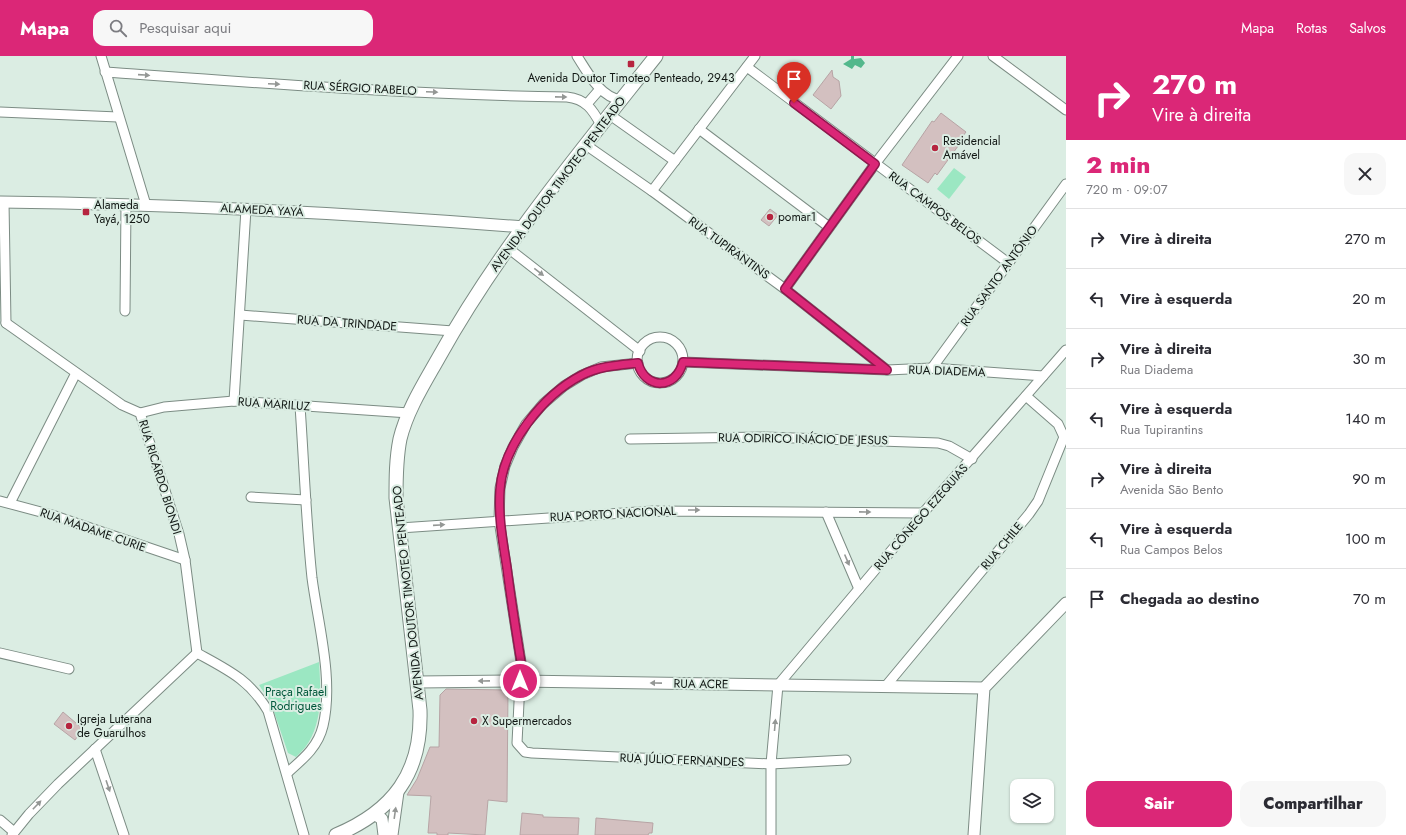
<!DOCTYPE html>
<html lang="pt">
<head>
<meta charset="utf-8">
<style>
	:root { --surface:#fff; --page:#f7f7f7; --text:#2b2b33; --muted:#7c7c81; --line:#e1e1e2; --accent:#db2777 }
	body { margin:0; font-family:Jost,sans-serif; background:var(--page); color:var(--text); height:100vh; display:flex; flex-direction:column; font-size:15px; white-space:nowrap }
	* { box-sizing:border-box; margin:0 }
	p { font-size:13px; color:var(--muted) }
	.icon { flex:none; width:22px; height:22px; fill:none; stroke:currentColor; stroke-width:2; stroke-linecap:round; stroke-linejoin:round }
	.map { position:relative; flex:1; overflow:hidden }
	.panel { display:flex; flex-direction:column; background:var(--surface); width:340px }
	.panel>* { flex:none }
	.top-card { background:#db2777; color:#fff; overflow:hidden }
	.tools { position:absolute; left:1010px; top:723px; display:grid; gap:8px }
	.tools a { display:grid; place-items:center; width:44px; height:44px; border-radius:8px; background:var(--surface); box-shadow:0 1px 3px #0004; font-size:20px }
	.pin { position:absolute; display:grid; place-items:center; width:34px; height:34px; color:#fff; margin:-41px -17px; border-radius:50% 50% 50% 0; rotate:-45deg; box-shadow:0 0 4px #0007 }
	.pin .icon { rotate:45deg }
	.me { position:absolute; width:44px; margin:-22px; rotate:0deg; stroke-linejoin:round; filter:drop-shadow(0 0 3px #0008) }
	.turn { display:flex; align-items:center; gap:14px; height:84px; padding:0 20px; font-size:18px }
	.turn .icon { width:52px; height:52px; stroke-width:2.5 }
	.turn b { display:block; font-size:28px; line-height:34px }
	.round { display:grid; place-items:center; flex:none; width:42px; height:42px; border-radius:12px; background:var(--page) }
	.overview { display:flex; align-items:center; justify-content:space-between; height:68px; padding:0 20px }
	h1 { font-size:24px; font-weight:800; line-height:30px; color:var(--accent) }
	.cta { display:flex; gap:8px; margin-top:auto; padding:8px 20px }
	.cta a { flex:1; height:46px; border-radius:12px; background:var(--accent); color:#fff; font-size:16px; font-weight:800; line-height:46px; text-align:center }
	.cta a+a { background:var(--page); color:var(--text) }
	ul { padding:0; list-style:none }
	li { display:flex; align-items:center; gap:12px; height:60px; padding:0 20px; border-top:1px solid var(--line) }
	li div { flex:1 }
	li b { display:block; font-size:15px }
	li em { font-style:normal }
	header { display:flex; align-items:center; gap:24px; box-sizing:border-box; height:56px; padding:0 20px; background:var(--accent); color:#fff }
	header strong { font-size:19px }
	nav { display:flex; gap:22px; margin-inline-start:auto; font-size:14px }
	.search { width:280px; height:36px; background:var(--page); display:flex; align-items:center; gap:10px; box-sizing:border-box; padding:0 14px; border-radius:12px; color:var(--muted); font-size:15px }
	main { display:flex; flex:1; min-height:0 }
	.map>svg:first-child { display:block }
</style>
</head>
<body>
<header>
<strong>Mapa</strong>
<div class="search"><svg class="icon" aria-label="search" viewBox="0 0 24 24"><circle cx="10" cy="10" r="6"/><path d="M15 15l6 6"/></svg>Pesquisar aqui</div>
<nav><a>Mapa</a><a>Rotas</a><a>Salvos</a></nav>
</header>
<main>
<div class="map">
<svg width="1066" height="779" viewBox="0 0 1066 779">
	<rect width="100%" height="100%" fill="#dbede3"/>
	<g fill="#9be7c2">
		<path d="M954,112L966,121L949,143L937,133Z"/>
		<path d="M319,606C321,639 324,677 296,701L288,697L271,647L259,629Z"/>
	</g>
	<path fill="#53b88c" d="M851,0H854V3L861,2L865,7L861,12L855,9L852,13L843,8L851,3Z"/>
	<g fill="#d3c0c0" stroke="#b7a4a5">
		<path d="M832,14L833,21L839,25L841,40L831,53L813,39Z"/>
		<path d="M941,57L966,76L959,85L961,86L937,119L935,117L928,127L902,109L932,65L934,66Z"/>
		<path d="M770,153L778,159L769,170L761,164Z"/>
		<path d="M446,633L508,634L507,746L488,744L485,779L448,777V779H437V777H428L431,740L407,739L417,723L430,691H439L440,639Z"/>
		<path d="M63,656L83,673L75,684L54,668Z"/>
		<path d="M522,757L543,759V761L579,762L578,779H520Z"/>
		<path d="M596,762L653,767L652,777H649L648,779H595Z"/>
	</g>
	<g fill="none" stroke-linecap="round" stroke-linejoin="round">
		<defs>
			<g id="minor">
				<path d="M101,0L146,149"/>
				<path d="M577,0C588,17 600,41 621,44"/>
				<path d="M993,0L1066,54"/>
				<path d="M747,11L1007,206"/>
				<path d="M105,16C259,27 413,39 567,41C586,43 593,54 601,69"/>
				<path d="M587,48L600,33"/>
				<path d="M0,56L118,61"/>
				<path d="M610,59L675,105"/>
				<path d="M699,73L829,171"/>
				<path d="M586,89L652,135L785,233L887,314"/>
				<path d="M652,135L755,0"/>
				<path d="M4,146L6,267"/>
				<path d="M508,192L640,295"/>
				<path d="M785,233L875,108L958,0"/>
				<path d="M125,255L126,149"/>
				<path d="M240,259L453,275"/>
				<path d="M6,267L122,349L140,357L179,478L185,504L197,597"/>
				<circle cx="660" cy="304" r="23"/>
				<path d="M683,306L887,314L932,312L1043,320"/>
				<path d="M638,307L601,311L582,319L564,330L543,348L526,368L513,391L505,410L500,432L499,464L521,606L517,687L525,696L532,697L771,708L846,704"/>
				<path d="M932,312L1066,128"/>
				<path d="M234,345L246,153"/>
				<path d="M140,357L164,351L234,345L409,357"/>
				<path d="M630,383L765,381L938,387L949,390L972,403"/>
				<path d="M251,441L306,444"/>
				<path d="M0,445L52,459L185,504"/>
				<path d="M10,447L76,317"/>
				<path d="M826,456L859,533"/>
				<path d="M400,472L653,455L923,457"/>
				<path d="M0,597L69,613"/>
				<path d="M197,597C228,614 250,624 268,655L304,779"/>
				<path d="M885,631L1029,458L1038,445L1064,381L1058,368L1026,340"/>
				<path d="M95,693L124,779"/>
				<path d="M287,717C303,703 318,691 323,670C334,624 318,568 312,522C306,465 304,407 300,350"/>
				<path d="M0,764L14,776"/>
				<path d="M12,779L29,758L58,728L197,597"/>
				<path d="M771,779V708L778,629L923,457L1066,294"/>
			</g>
			<g id="tertiary">
				<path d="M0,146C175,148 349,157 523,171"/>
				<path d="M418,626L520,625L984,632"/>
				<path d="M374,758L382,763L384,779"/>
				<path d="M392,779L398,736"/>
				<path d="M974,779L984,632L1066,547"/>
			</g>
			<path id="secondary" d="M336,779C393,755 422,717 420,654L396,442C396,422 396,403 400,383C407,354 425,326 439,301C499,193 579,97 656,0"/>
		</defs>
		<use href="#minor" stroke="#7c8c84" stroke-width="11"/>
		<use href="#tertiary" stroke="#7c8c84" stroke-width="13"/>
		<use href="#secondary" stroke="#7c8c84" stroke-width="15"/>
		<use href="#minor" stroke="#fff" stroke-width="9"/>
		<use href="#tertiary" stroke="#fff" stroke-width="11"/>
		<use href="#secondary" stroke="#fff" stroke-width="13"/>
	</g>
	<defs><path id="oneway-solid" d="M-6-.8H1V-3.2L6.5 0L1 3.2V.8H-6Z"/></defs>
	<g fill="#949795">
		<use href="#oneway-solid" transform="translate(144 19) rotate(4)"/>
		<use href="#oneway-solid" transform="translate(274 28) rotate(3)"/>
		<use href="#oneway-solid" transform="translate(432 36) rotate(3)"/>
		<use href="#oneway-solid" transform="translate(561 41) rotate(1)"/>
		<use href="#oneway-solid" transform="translate(539 216) rotate(38)"/>
		<use href="#oneway-solid" transform="translate(694 454)"/>
		<use href="#oneway-solid" transform="translate(865 456) rotate(1)"/>
		<use href="#oneway-solid" transform="translate(439 469) rotate(-4)"/>
		<use href="#oneway-solid" transform="translate(847 504) rotate(67)"/>
		<use href="#oneway-solid" transform="translate(484 625) rotate(179)"/>
		<use href="#oneway-solid" transform="translate(656 627) rotate(-179)"/>
		<use href="#oneway-solid" transform="translate(775 669) rotate(-85)"/>
		<use href="#oneway-solid" transform="translate(108 730) rotate(71)"/>
		<use href="#oneway-solid" transform="translate(37 749) rotate(-46)"/>
		<use href="#oneway-solid" transform="translate(395 757) rotate(-82)"/>
	</g>
	<g fill="none" stroke-linecap="round" stroke-linejoin="round">
		<defs>
			<path id="route" d="M520,625L521,606C516,575 511,544 507,512C503,486 498,461 500,434C503,389 543,339 582,319C599,310 619,309 638,307C645,334 676,334 683,306L887,314L785,233L875,108L794,47"/>
		</defs>
		<use href="#route" stroke="#8e194d" stroke-width="10"/>
		<use href="#route" stroke="#db2777" stroke-width="7"/>
	</g>
	<g fill="#b6243f" stroke="#dbede3" stroke-width="1.5">
		<rect x="627" y="4" width="8" height="8" rx="2"/>
		<circle cx="935" cy="92" r="4"/>
		<rect x="82" y="152" width="8" height="8" rx="2"/>
		<circle cx="770" cy="161" r="4"/>
		<circle cx="474" cy="665" r="4"/>
		<circle cx="69" cy="670" r="4"/>
	</g>
	<g text-anchor="middle" dominant-baseline="central" stroke-width="4" stroke-linejoin="round" paint-order="stroke">
		<g font-size="12" fill="#111714" stroke="#dbede3" text-anchor="start">
			<text x="631" y="22" text-anchor="middle">Avenida Doutor Timoteo Penteado, 2943</text>
			<text x="943" y="85">Residencial<tspan x="943" dy="14">Amável</tspan></text>
			<text x="94" y="149">Alameda<tspan x="94" dy="14">Yayá, 1250</tspan></text>
			<text x="778" y="161">pomar1</text>
			<text x="77" y="663">Igreja Luterana<tspan x="77" dy="14">de Guarulhos</tspan></text>
			<text x="482" y="665">X Supermercados</text>
		</g>
		<g font-size="12" fill="#111714" stroke="#dbede3">
			<text transform="translate(360 32) rotate(3)">RUA SÉRGIO RABELO</text>
			<text transform="translate(558 128) rotate(-53)">AVENIDA DOUTOR TIMOTEO PENTEADO</text>
			<text transform="translate(935 152) rotate(37)">RUA CAMPOS BELOS</text>
			<text transform="translate(262 154) rotate(3)">ALAMEDA YAYÁ</text>
			<text transform="translate(729 192) rotate(36)">RUA TUPIRANTINS</text>
			<text transform="translate(999 220) rotate(-54)">RUA SANTO ANTÔNIO</text>
			<text transform="translate(347 267) rotate(4)">RUA DA TRINDADE</text>
			<text transform="translate(947 315) rotate(2)">RUA DIADEMA</text>
			<text transform="translate(274 348) rotate(4)">RUA MARILUZ</text>
			<text transform="translate(803 383) rotate(1)">RUA ODIRICO INÁCIO DE JESUS</text>
			<text transform="translate(160 421) rotate(73)">RUA RICARDO BIONDI</text>
			<text transform="translate(613 458) rotate(-3)">RUA PORTO NACIONAL</text>
			<text transform="translate(921 461) rotate(-49)">RUA CÔNEGO EZEQUIAS</text>
			<text transform="translate(93 474) rotate(19)">RUA MADAME CURIE</text>
			<text transform="translate(1002 490) rotate(-50)">RUA CHILE</text>
			<text transform="translate(408 537) rotate(-96)">AVENIDA DOUTOR TIMOTEO PENTEADO</text>
			<text transform="translate(701 628) rotate(1)">RUA ACRE</text>
			<text transform="translate(682 704) rotate(2)">RUA JÚLIO FERNANDES</text>
		</g>
		<g font-size="12" fill="#00573a" stroke="#dbede3">
			<text x="296" y="636">Praça Rafael<tspan x="296" dy="14">Rodrigues</tspan></text>
		</g>
	</g>
</svg>
<div class="tools">
<a><svg class="icon" aria-label="layers" viewBox="0 0 24 24"><path d="M12 4l9 5-9 5-9-5zM3 14l9 5 9-5"/></svg></a>
</div>
<div class="pin" style="left:794px;top:47px;background:#d93025"><svg class="icon" aria-label="arrive" viewBox="0 0 24 24"><path d="M6 21V4h12l-3 4 3 4H6"/></svg></div>
<svg class="me" style="left:520px;top:625px" viewBox="-20 -20 40 40"><circle r="17" fill="#db2777" stroke="#fff" stroke-width="3"/><path d="M0-11L8 9 0 5-8 9z" fill="#fff"/></svg>
</div>
<section class="panel">
<div class="top-card">
<div class="turn"><svg class="icon" aria-label="right" viewBox="0 0 24 24"><path d="M7 20v-9h11M14 6l5 5-5 5"/></svg><div><b>270 m</b>Vire à direita</div></div>
</div>
<div class="overview"><div><h1>2 min</h1><p>720 m · 09:07</p></div><a class="round"><svg class="icon" aria-label="close" viewBox="0 0 24 24"><path d="M6 6l12 12M18 6L6 18"/></svg></a></div>
<ul>
<li><svg class="icon" aria-label="right" viewBox="0 0 24 24"><path d="M7 20v-9h11M14 6l5 5-5 5"/></svg><div><b>Vire à direita</b></div><em>270 m</em></li>
<li><svg class="icon" aria-label="left" viewBox="0 0 24 24"><path d="M17 20v-9H6M10 6l-5 5 5 5"/></svg><div><b>Vire à esquerda</b></div><em>20 m</em></li>
<li><svg class="icon" aria-label="right" viewBox="0 0 24 24"><path d="M7 20v-9h11M14 6l5 5-5 5"/></svg><div><b>Vire à direita</b><p>Rua Diadema</p></div><em>30 m</em></li>
<li><svg class="icon" aria-label="left" viewBox="0 0 24 24"><path d="M17 20v-9H6M10 6l-5 5 5 5"/></svg><div><b>Vire à esquerda</b><p>Rua Tupirantins</p></div><em>140 m</em></li>
<li><svg class="icon" aria-label="right" viewBox="0 0 24 24"><path d="M7 20v-9h11M14 6l5 5-5 5"/></svg><div><b>Vire à direita</b><p>Avenida São Bento</p></div><em>90 m</em></li>
<li><svg class="icon" aria-label="left" viewBox="0 0 24 24"><path d="M17 20v-9H6M10 6l-5 5 5 5"/></svg><div><b>Vire à esquerda</b><p>Rua Campos Belos</p></div><em>100 m</em></li>
<li><svg class="icon" aria-label="arrive" viewBox="0 0 24 24"><path d="M6 21V4h12l-3 4 3 4H6"/></svg><div><b>Chegada ao destino</b></div><em>70 m</em></li>
</ul>
<div class="cta"><a>Sair</a><a>Compartilhar</a></div>
</section>
</main>
</body>
</html>
